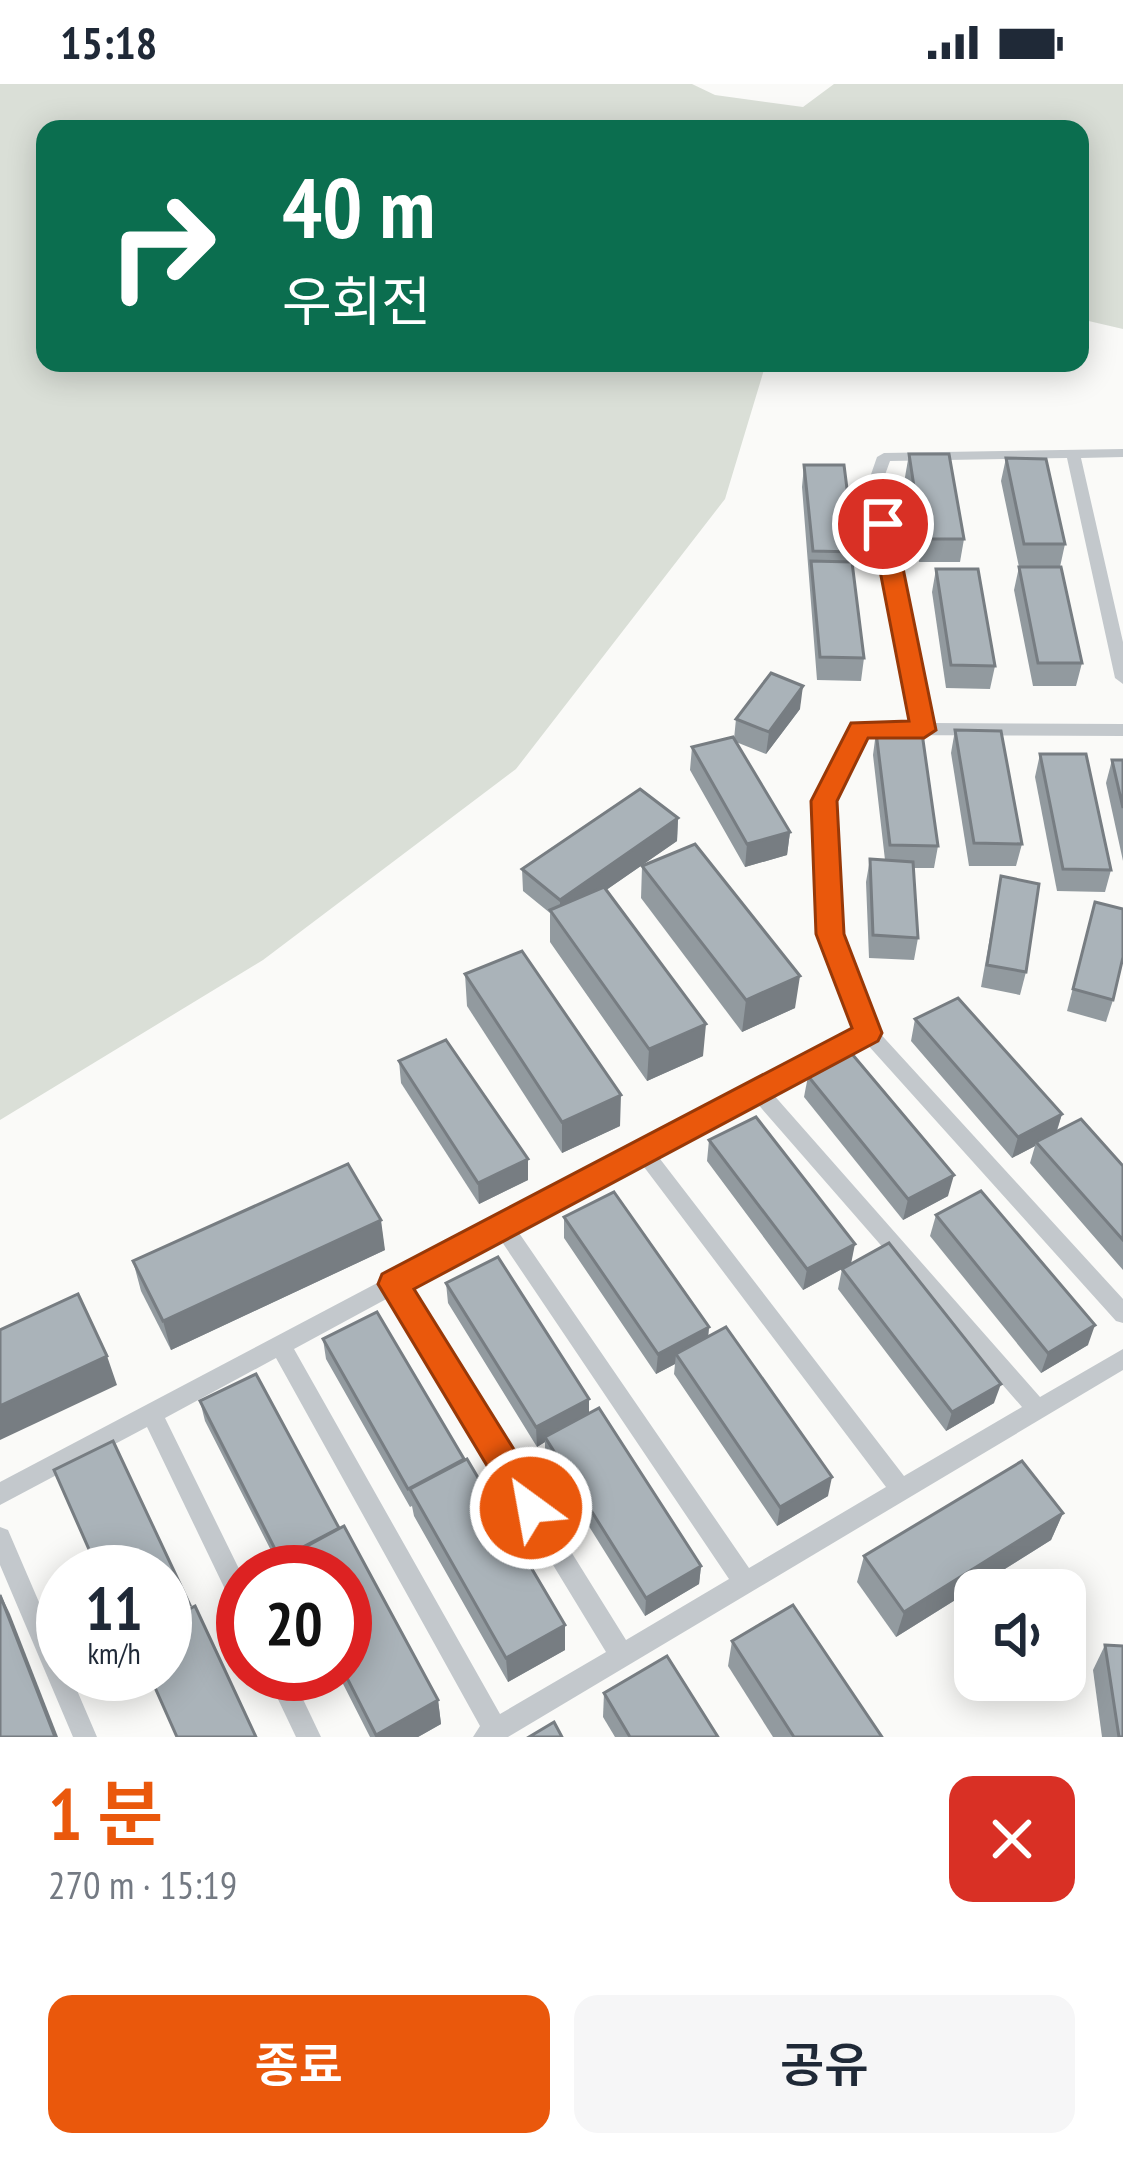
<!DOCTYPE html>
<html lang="ko">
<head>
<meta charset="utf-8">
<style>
	:root { --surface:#fff; --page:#f6f6f7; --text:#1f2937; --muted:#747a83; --accent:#ea580c }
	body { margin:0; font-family:"PT Sans Narrow","Noto Sans KR",sans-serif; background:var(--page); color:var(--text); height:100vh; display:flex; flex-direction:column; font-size:45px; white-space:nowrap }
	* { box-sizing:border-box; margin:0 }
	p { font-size:39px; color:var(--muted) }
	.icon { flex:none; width:66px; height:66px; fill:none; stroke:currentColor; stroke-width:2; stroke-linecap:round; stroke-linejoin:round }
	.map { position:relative; height:1653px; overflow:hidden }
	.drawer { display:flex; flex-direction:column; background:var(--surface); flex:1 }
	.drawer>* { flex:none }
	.guide { position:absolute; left:36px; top:36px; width:1053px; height:252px; border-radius:24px; box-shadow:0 6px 30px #0003; background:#0b6e4f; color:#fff; overflow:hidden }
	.buttons { position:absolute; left:954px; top:1485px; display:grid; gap:24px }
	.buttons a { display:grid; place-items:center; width:132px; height:132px; border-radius:24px; background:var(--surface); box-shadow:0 6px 30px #0003; font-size:60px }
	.speed { position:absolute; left:36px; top:1461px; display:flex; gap:24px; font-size:60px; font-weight:700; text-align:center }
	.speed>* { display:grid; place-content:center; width:156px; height:156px; border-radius:50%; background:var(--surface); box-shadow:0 6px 30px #0003; line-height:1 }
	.speed small { font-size:30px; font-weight:400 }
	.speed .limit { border:18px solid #d22; background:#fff; color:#111 }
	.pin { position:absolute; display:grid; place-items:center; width:102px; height:102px; color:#fff; margin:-51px; border:6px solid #fff; border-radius:50%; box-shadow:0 3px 12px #0007 }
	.me { position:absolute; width:132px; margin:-66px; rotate:328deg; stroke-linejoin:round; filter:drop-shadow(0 0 9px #0008) }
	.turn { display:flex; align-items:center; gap:42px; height:252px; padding:0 48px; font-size:54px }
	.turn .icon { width:156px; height:156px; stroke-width:2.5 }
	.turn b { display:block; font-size:84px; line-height:102px }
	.round { display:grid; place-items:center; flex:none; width:126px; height:126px; border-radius:24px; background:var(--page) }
	.overview { display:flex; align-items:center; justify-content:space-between; height:204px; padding:0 48px }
	h1 { font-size:72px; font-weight:600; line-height:90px; color:var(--accent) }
	.action { display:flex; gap:24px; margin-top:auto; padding:24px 48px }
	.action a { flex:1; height:138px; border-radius:24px; background:var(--accent); color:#fff; font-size:48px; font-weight:600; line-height:138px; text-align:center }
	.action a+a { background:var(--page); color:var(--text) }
	.status { display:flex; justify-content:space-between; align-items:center; height:84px; padding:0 60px; background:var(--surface); direction:ltr }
	.status svg { height:33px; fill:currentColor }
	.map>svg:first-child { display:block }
</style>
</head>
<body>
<div class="status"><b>15:18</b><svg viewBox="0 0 49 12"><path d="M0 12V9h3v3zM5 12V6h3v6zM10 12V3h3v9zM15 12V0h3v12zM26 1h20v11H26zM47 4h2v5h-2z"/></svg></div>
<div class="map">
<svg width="1123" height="1653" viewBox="0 0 1123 1653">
	<rect width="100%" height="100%" fill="#fafaf8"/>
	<path fill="#dadfd7" d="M0,0H692L715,11L803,23L834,0H1123V245L1080,235V45H45V279H766L725,415L516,685L263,876L0,1036Z"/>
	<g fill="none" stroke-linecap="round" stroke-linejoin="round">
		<g fill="#c3c8cc" fill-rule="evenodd">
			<path d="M1123,365V373L1081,374L1123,558V600L1115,594L1067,374L890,377L882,399L931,639L1123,640V652L865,651L833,717L839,850L876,945L1123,1215V1239L1116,1237L866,959L772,1009L1040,1313L1123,1265V1286L508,1653H473L480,1642L276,1274L165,1334L243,1493V1529L235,1526L147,1343L0,1421V1398L633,1064L635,1060L644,1058L748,1003L750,999L759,998L857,946L821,850L815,717L854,641L914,639L868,399L877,373L884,369ZM756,1018L1022,1323L904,1392L657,1071ZM641,1079L886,1403L749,1484L517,1146ZM500,1155L729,1495L626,1556L407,1204ZM390,1213L606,1568L500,1630L294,1265Z"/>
			<path d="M0,1443L8,1446L63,1574V1590H70L97,1653H73L0,1481Z"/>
			<path d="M266,1590H291L321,1653H296Z"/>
		</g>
	</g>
	<g fill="#929a9f">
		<path d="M909,370L964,455L960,478H919L905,393Z"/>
		<path d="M1006,374L1065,460L1060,483L1082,579L1076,602H1033L1014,506L1019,483L1001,397Z"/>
		<path d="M804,381L855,468L853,481L864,574L861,597L817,596L802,403Z"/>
		<path d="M936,485L995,582L990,605L946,604L932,508Z"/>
		<path d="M800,625L766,670L736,658L790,748L787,771L745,783L690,686L692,663L734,655L736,635Z"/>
		<path d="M955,646L1022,760L1016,782H969L951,669Z"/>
		<path d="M876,648L938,762L934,784H913L918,854L914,876L869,874L866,798L870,775L885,776L873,671Z"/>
		<path d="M1040,670L1111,786L1105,808L1057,807L1035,693Z"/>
		<path d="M1112,676H1123V777L1106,699Z"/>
		<path d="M678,734L677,757L606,806L703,972L647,997L550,858V829L523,807L522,785Z"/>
		<path d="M642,782L795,924L742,948L641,814Z"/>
		<path d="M1001,792L1026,888L1020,911L981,903Z"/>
		<path d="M1095,818L1113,916L1106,938L1067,927Z"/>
		<path d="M465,890L620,1042L562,1069L467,922Z"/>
		<path d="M915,935L1062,1030L1057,1047L1123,1082V1186L1030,1079L1035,1062L1012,1074L911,957Z"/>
		<path d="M399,977L528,1096L479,1120L401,999Z"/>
		<path d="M808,992L948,1112L903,1136L804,1013Z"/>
		<path d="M709,1056L851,1180L994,1319L946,1347L838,1205L842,1185L803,1206L707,1077Z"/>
		<path d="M936,1131L1088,1261L1041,1289L930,1152Z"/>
		<path d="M564,1133L709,1243L708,1253L828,1412L777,1442L674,1290L675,1280L656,1290L564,1154Z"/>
		<path d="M385,1166L171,1266L141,1207L133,1177Z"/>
		<path d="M446,1199L589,1330L701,1482L699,1500L645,1532L545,1372V1358L537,1363L448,1219Z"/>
		<path d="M323,1255L565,1566L508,1598L414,1432L412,1422L410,1423L326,1275Z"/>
		<path d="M200,1317L339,1445L438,1616L441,1640L418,1653H370L338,1590H345V1488H282L205,1337Z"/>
		<path d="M1063,1429L1051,1456L896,1553L857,1498L864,1472Z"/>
		<path d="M732,1557L882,1653H773L728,1582Z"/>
		<path d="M1105,1561L1123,1653H1102L1093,1586Z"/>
		<path d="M604,1609L718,1653H615L603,1633Z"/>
	</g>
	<g fill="#777d82">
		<path d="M803,602L800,625L766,670L769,648Z"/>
		<path d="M678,734L677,757L560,838V816Z"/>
		<path d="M790,748L787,771L745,783L747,760Z"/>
		<path d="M800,892L795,924L742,948L746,916Z"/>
		<path d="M706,940L703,972L647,997L649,965Z"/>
		<path d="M621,1011L620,1042L562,1069V1038Z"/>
		<path d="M1062,1030L1055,1051L1036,1058L1035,1062L1012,1074L1018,1053Z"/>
		<path d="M528,1075V1096L479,1120L478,1099Z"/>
		<path d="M954,1091L948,1112L903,1136L908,1115Z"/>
		<path d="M381,1136L385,1166L171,1266L163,1237Z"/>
		<path d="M855,1160L851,1180L803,1206L807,1185Z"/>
		<path d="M1095,1241L1088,1261L1041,1289L1048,1269Z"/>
		<path d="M709,1243L707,1263L676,1270L675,1280L656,1290L658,1270Z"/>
		<path d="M107,1272L117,1301L0,1356V1322Z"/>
		<path d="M1001,1300L994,1319L946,1347L952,1328Z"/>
		<path d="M589,1315V1335L545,1353V1358L537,1363L536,1343Z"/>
		<path d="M832,1393L828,1412L777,1442L780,1423Z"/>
		<path d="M1063,1429L1051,1456L896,1553L904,1528Z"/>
		<path d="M339,1444L285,1474L289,1488H283L280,1475Z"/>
		<path d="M701,1482L699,1500L645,1532L646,1514Z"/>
		<path d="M0,1509L10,1530L58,1653H55Z"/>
		<path d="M565,1541V1566L508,1598L506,1574Z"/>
		<path d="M438,1616L441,1640L418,1653H376V1651Z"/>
	</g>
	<g fill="#aab3b9" stroke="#777d82" stroke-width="3">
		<path d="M909,370H949L964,455H922Z"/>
		<path d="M1006,374L1046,375L1065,460H1024Z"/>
		<path d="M804,381H844L855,468L813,467Z"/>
		<path d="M811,477L852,478L864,574L820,573Z"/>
		<path d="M1019,483H1061L1082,579H1038Z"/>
		<path d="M936,485H978L995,582L951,581Z"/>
		<path d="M771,589L803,602L769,648L736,635Z"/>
		<path d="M955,646L1001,647L1022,760L974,759Z"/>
		<path d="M876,648L922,649L938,762L890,761Z"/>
		<path d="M733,653L790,748L747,760L692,663Z"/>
		<path d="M1040,670H1086L1111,786L1063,785Z"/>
		<path d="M1112,676H1123V724Z"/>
		<path d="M640,705L678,734L560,816L522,785Z"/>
		<path d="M695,760L800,892L746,916L642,782Z"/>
		<path d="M870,775L913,778L918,854L873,851Z"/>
		<path d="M1001,792L1039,800L1026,888L987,881Z"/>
		<path d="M604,803L706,940L649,965L550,826Z"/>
		<path d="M1095,818L1123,825V873L1113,916L1073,905Z"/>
		<path d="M522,867L621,1011L562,1038L465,890Z"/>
		<path d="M958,914L1062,1030L1018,1053L915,935Z"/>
		<path d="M446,956L528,1075L478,1099L399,977Z"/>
		<path d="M852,970L954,1091L908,1115L808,992Z"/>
		<path d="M756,1033L855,1160L807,1185L709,1056Z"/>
		<path d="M1081,1035L1123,1082V1156L1036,1058Z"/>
		<path d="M348,1080L381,1136L163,1237L133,1177Z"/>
		<path d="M981,1107L1095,1241L1048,1269L936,1131Z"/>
		<path d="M614,1108L709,1243L658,1270L564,1133Z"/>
		<path d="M889,1159L1001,1300L952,1328L842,1185Z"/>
		<path d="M498,1173L589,1315L536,1343L446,1199Z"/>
		<path d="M78,1210L107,1272L0,1322V1246Z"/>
		<path d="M377,1228L464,1375L408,1405L323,1255Z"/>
		<path d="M726,1243L832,1393L780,1423L676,1270Z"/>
		<path d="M256,1290L339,1444L280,1475L200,1317Z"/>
		<path d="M599,1324L701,1482L646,1514L545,1353Z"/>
		<path d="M113,1357L190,1521L165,1534V1488H99L54,1386Z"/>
		<path d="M467,1375L565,1541L506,1574L410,1405Z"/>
		<path d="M1022,1377L1063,1429L904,1528L864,1472Z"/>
		<path d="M344,1442L438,1616L376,1651L345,1590V1488H293L285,1474Z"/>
		<path d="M0,1511L55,1653H0Z"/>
		<path d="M793,1521L882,1653H794L732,1557Z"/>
		<path d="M195,1522L256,1653H177L149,1590H165V1538Z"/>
		<path d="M1105,1561L1123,1562V1653H1119Z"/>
		<path d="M667,1572L718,1653H630L604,1609Z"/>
		<path d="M554,1638L562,1653H529Z"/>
	</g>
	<path fill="#ea580c" stroke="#983908" stroke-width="3" d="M883,433L894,440L936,646L924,654H868L837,717L844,850L882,949L878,957L414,1205L543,1412L548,1424L543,1435L531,1440L519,1435L378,1200L382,1190L852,944L816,850L811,717L851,639L909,637L871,440Z"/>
</svg>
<div class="buttons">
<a><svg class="icon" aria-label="sound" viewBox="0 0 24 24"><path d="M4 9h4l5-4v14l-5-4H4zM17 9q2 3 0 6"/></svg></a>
</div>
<div class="speed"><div>11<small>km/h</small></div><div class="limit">20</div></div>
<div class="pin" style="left:883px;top:440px;background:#d93025"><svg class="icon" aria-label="arrive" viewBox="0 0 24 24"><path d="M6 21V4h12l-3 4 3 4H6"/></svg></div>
<svg class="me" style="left:531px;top:1424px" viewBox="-20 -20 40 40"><circle r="17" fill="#ea580c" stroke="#fff" stroke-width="3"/><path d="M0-11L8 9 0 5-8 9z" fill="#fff"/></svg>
<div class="guide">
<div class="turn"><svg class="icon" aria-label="right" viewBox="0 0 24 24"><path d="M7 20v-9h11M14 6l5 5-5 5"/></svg><div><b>40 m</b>우회전</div></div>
</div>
</div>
<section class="drawer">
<div class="overview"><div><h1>1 분</h1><p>270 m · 15:19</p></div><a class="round" style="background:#d93025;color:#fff"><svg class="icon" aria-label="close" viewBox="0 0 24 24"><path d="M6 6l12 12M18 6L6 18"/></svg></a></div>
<div class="action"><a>종료</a><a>공유</a></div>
</section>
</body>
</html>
